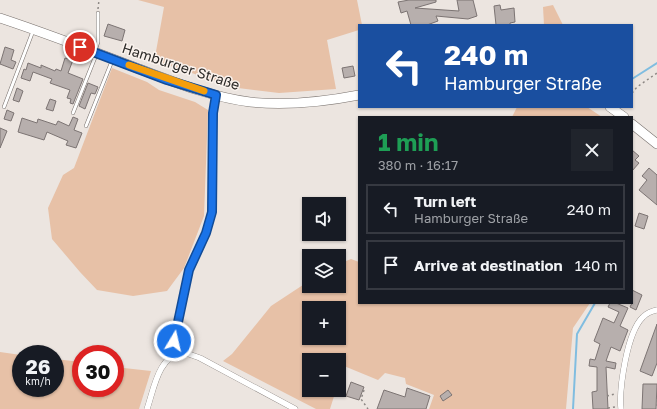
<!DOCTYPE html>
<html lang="en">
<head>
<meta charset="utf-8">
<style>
	:root { --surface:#171b24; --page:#20242c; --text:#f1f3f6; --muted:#9ea1a6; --line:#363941 }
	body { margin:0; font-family:"Golos Text",sans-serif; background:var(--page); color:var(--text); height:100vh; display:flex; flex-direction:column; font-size:15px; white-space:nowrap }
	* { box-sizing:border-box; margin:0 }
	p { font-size:13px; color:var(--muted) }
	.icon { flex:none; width:22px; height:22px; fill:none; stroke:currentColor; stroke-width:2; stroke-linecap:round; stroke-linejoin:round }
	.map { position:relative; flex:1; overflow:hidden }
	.drawer { position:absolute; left:358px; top:116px; width:275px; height:188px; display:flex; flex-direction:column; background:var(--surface); border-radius:0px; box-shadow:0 1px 3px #0004 }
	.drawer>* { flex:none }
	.banner { position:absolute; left:358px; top:24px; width:275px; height:84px; border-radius:0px; box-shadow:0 1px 3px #0004; background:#1a4fa0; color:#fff; overflow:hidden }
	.buttons { position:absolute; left:302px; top:197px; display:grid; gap:8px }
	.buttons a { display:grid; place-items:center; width:44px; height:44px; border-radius:0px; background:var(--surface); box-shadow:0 1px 3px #0004; font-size:20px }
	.speed { position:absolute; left:12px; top:345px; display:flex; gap:8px; font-size:20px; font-weight:700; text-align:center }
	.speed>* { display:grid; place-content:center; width:52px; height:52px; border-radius:50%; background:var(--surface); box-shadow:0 1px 3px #0004; line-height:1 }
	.speed small { font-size:10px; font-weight:400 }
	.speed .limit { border:6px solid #d22; background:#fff; color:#111 }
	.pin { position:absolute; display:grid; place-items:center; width:34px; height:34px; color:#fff; margin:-17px; border:2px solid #fff; border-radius:50%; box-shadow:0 1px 4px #0007 }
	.me { position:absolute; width:44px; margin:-22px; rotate:9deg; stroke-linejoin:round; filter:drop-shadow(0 0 3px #0008) }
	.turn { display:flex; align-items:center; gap:14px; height:84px; padding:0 20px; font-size:18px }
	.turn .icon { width:52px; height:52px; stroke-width:2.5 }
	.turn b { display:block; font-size:28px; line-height:34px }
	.round { display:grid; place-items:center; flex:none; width:42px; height:42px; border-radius:0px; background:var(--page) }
	.summary { display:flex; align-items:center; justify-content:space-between; height:68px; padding:0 20px }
	h1 { font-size:24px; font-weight:700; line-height:30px; color:#1e9e55 }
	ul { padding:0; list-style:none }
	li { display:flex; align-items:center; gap:12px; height:50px; margin:0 8px 6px; padding:0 12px; border:2px solid var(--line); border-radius:0px }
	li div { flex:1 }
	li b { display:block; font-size:15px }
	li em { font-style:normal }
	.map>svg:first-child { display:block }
</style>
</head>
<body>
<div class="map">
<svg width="657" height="409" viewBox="0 0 657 409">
	<rect width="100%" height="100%" fill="#ece5e0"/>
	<g fill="#e7c1a7" fill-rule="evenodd">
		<path d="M138,0H357L362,25H359V30L327,40L336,89L279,93L238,88L164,64L155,57L164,7Z"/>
		<path d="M553,5L563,25H544L543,7Z"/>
		<path d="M112,68L147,82L159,90L195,102L208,110L204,216L184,268L167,291L133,296L97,290L80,272L52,239L48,208L63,175L74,168Z"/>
		<path d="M517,107H587L602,117H512Z"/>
		<path d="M351,259L359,262V303H590L573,328L566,409H429L434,395L406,384L405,378L385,373L378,380L344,366L339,382V360H309V390H336L330,409H316L223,361L232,354L271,306L309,281V286H339V264ZM309,308H339V338H309Z"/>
		<path d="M0,352L21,355V388H55V359L81,362V388H115V367L151,371L139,409H0Z"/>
	</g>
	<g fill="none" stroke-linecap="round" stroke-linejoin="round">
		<g stroke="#80bde0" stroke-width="2">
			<path d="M632,79L657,63"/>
			<path d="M573,409L577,334L595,303"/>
		</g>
	</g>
	<g fill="#b7afad" stroke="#7c7473">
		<path d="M409,0H436V2L415,8L459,11L457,0H473L477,16L468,19L436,16L438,21L427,25H411L407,11L401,13L398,2Z"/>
		<path d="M500,5L501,10L514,8L515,22L510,23V25H496L494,6Z"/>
		<path d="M108,24L125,30L122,41L104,36Z"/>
		<path d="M5,47L14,50L11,60L16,62L13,69L0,64Z"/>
		<path d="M65,58L73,60L68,73L83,79L73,104L70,103L71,99L67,98L70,90L50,83L52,79L33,72L30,81L21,78L24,69L26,70L28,63L41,68V65L55,71L56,69L61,71Z"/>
		<path d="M353,66L355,76L344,78L342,68Z"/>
		<path d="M88,83L98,87L95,94L91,93L85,109L79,106Z"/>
		<path d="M17,88L23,91L19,102L13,100Z"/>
		<path d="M50,99L56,101L53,111L46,109Z"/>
		<path d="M7,110L14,113L11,121L4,119Z"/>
		<path d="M73,117L78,119L74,130L82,133L76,148L66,145L68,141L47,132L44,140L18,132L22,118L37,123L38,119L56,125L58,121L69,126Z"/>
		<path d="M0,128L7,131L0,148Z"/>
		<path d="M632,150L639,156L635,160L639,163L632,171Z"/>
		<path d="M649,168L657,175V205L639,190L647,180L642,176Z"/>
		<path d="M639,213L648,216L644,229L635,226Z"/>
		<path d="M632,290L642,295L636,310L630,307L632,303Z"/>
		<path d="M610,303H616L628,308L620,326L628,330L620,351L611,347L606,361L616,363L615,369L606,367L608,409H593L592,392L597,391V367L589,366L590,359L595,360L600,344L594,341L603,318L614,323L619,312L608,307Z"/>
		<path d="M657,324V363L652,376L640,371Z"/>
		<path d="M351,382L364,387L359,400L346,396Z"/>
		<path d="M643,384H657L656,409H642Z"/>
		<path d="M407,388L430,396L426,409H377L384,390L405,397Z"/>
		<path d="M448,390L452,395L443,401L440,396Z"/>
	</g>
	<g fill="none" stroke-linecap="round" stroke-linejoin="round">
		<defs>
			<g id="lane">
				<path d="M95,51L98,42V13"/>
				<path d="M4,107L33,31"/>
				<path d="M73,113L96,55"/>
				<path d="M86,126L112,61"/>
			</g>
			<g id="street">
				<path d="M178,353L174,341V334L189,270L206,233L212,212L213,113L216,95"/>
				<path d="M147,409C154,389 158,356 183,352L200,358L295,409"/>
				<path d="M621,409C619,388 627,332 643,317C647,313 652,311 657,310"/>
			</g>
			<g id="primary">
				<path d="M0,18C45,33 90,50 134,67C172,81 210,97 250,102C287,106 323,102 359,95"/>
				<path d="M610,107L624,117"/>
				<path d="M632,124L657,144"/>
			</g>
		</defs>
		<use href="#lane" stroke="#77706c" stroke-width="4"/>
		<use href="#street" stroke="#77706c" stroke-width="6"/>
		<use href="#primary" stroke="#77706c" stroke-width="10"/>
		<g stroke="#8c8784" stroke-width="1.5" stroke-dasharray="2 3" stroke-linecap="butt">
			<path d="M98,9L99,0"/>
			<path d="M632,93L637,87L657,73"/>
			<path d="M364,390L361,399L368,409"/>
			<path d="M607,396L615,394"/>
			<path d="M656,400H657"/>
			<path d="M656,405H657"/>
			<path d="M608,408L615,407"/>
		</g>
		<use href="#lane" stroke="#fff" stroke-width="3"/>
		<use href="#street" stroke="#fff" stroke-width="5.5"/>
		<use href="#primary" stroke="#fff" stroke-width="9"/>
	</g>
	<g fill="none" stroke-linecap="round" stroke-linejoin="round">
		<defs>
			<path id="route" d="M80,47L167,80L216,95L213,113L212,212L206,233L189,270L174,341"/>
		</defs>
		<use href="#route" stroke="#114b97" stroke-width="10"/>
		<use href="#route" stroke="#1a73e8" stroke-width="7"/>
		<path stroke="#f59e0b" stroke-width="7" d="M129,65L204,91"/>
	</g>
	<g text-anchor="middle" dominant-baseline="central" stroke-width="3" stroke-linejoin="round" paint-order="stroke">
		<g font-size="14" fill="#2b2927" stroke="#faf2ed">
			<text transform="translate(181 66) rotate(18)">Hamburger Straße</text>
		</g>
	</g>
</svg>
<div class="buttons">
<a><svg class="icon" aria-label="sound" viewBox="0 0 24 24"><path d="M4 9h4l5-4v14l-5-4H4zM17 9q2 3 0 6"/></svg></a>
<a><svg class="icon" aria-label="layers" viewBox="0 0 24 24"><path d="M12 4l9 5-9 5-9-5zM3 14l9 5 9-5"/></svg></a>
<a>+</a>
<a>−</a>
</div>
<div class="speed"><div>26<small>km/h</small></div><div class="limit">30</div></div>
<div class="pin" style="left:80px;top:47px;background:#d93025"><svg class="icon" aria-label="arrive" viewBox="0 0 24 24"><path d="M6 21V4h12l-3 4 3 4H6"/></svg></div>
<svg class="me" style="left:174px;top:341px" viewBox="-20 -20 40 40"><circle r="17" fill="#1a73e8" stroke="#fff" stroke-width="3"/><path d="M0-11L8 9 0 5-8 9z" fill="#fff"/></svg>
<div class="banner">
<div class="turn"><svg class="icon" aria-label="left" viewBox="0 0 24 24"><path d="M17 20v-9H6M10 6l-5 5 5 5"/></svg><div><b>240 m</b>Hamburger Straße</div></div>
</div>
<section class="drawer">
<div class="summary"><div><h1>1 min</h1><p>380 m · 16:17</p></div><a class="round"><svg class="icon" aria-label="close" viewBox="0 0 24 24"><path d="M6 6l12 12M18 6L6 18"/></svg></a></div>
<ul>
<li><svg class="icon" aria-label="left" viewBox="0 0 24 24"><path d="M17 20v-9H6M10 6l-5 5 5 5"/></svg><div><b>Turn left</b><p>Hamburger Straße</p></div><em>240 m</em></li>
<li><svg class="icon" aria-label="arrive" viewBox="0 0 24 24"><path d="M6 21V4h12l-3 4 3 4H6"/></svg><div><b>Arrive at destination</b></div><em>140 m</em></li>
</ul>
</section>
</div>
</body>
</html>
